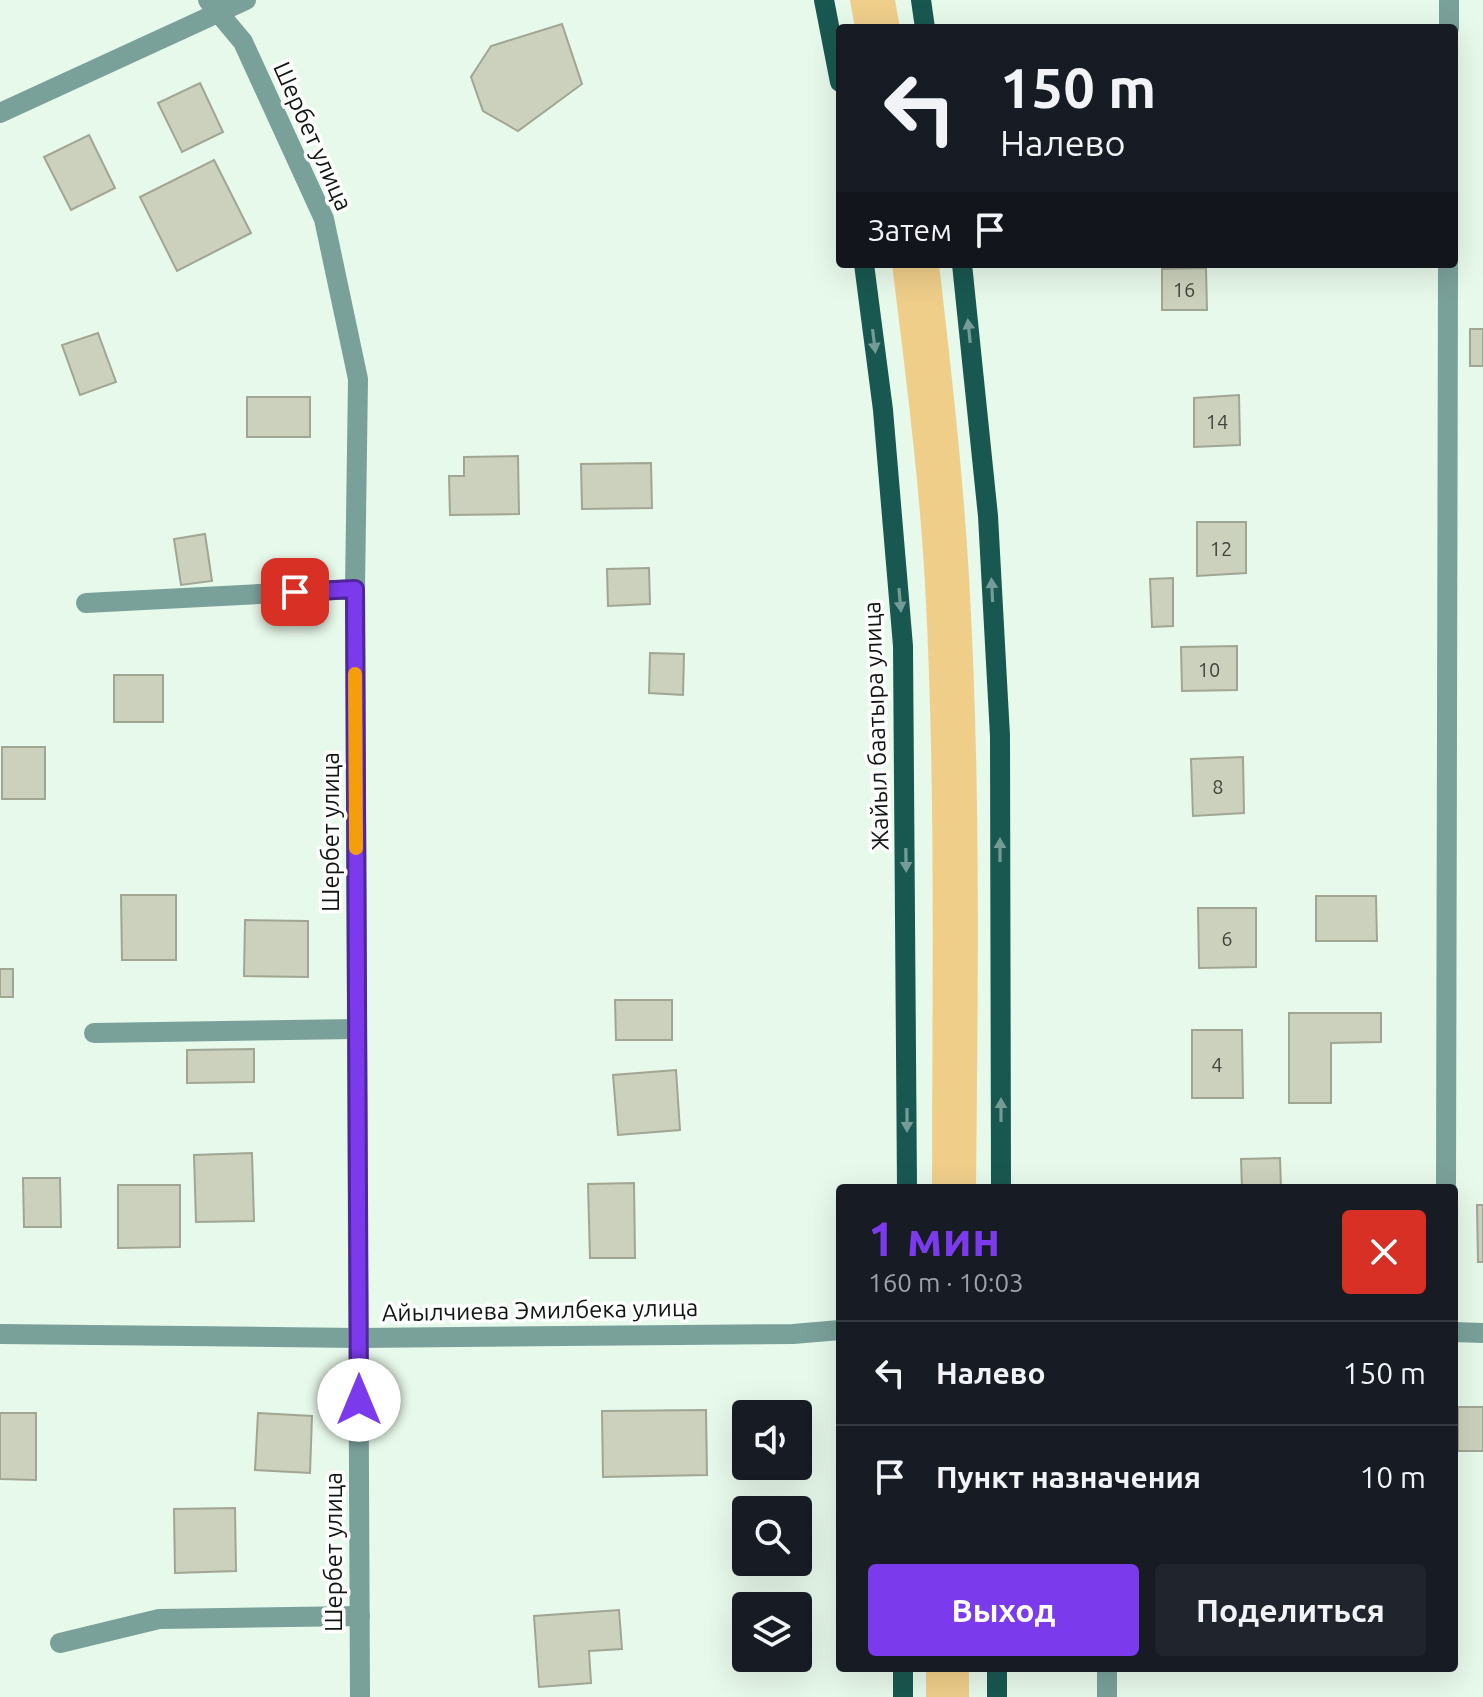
<!DOCTYPE html>
<html lang="ru">
<head>
<meta charset="utf-8">
<style>
	:root { --surface:#171b24; --page:#20242c; --text:#f1f3f6; --muted:#9ea1a6; --line:#363941; --accent:#7c3aed }
	body { margin:0; font-family:Ubuntu,sans-serif; background:var(--page); color:var(--text); height:100vh; display:flex; flex-direction:column; font-size:30px; white-space:nowrap }
	* { box-sizing:border-box; margin:0 }
	p { font-size:26px; color:var(--muted) }
	.icon { flex:none; width:44px; height:44px; fill:none; stroke:currentColor; stroke-width:2; stroke-linecap:round; stroke-linejoin:round }
	.map { position:relative; flex:1; overflow:hidden }
	.drawer { position:absolute; left:836px; top:1184px; width:622px; height:488px; display:flex; flex-direction:column; background:var(--surface); border-radius:8px; box-shadow:0 8px 32px #0002 }
	.drawer>* { flex:none }
	.guide { position:absolute; left:836px; top:24px; width:622px; height:244px; border-radius:8px; box-shadow:0 8px 32px #0002; background:#171b24; color:var(--text); overflow:hidden }
	.controls { position:absolute; left:732px; top:1400px; display:grid; gap:16px }
	.controls a { display:grid; place-items:center; width:80px; height:80px; border-radius:8px; background:var(--surface); box-shadow:0 8px 32px #0002; font-size:40px }
	.pin { position:absolute; display:grid; place-items:center; width:68px; height:68px; color:#fff; margin:-34px; border-radius:16px; box-shadow:0 4px 12px #0006 }
	.me { position:absolute; width:88px; margin:-44px; rotate:0deg; stroke-linejoin:round; filter:drop-shadow(0 0 6px #0008) }
	.turn { display:flex; align-items:center; gap:28px; height:168px; padding:0 32px; font-size:36px }
	.turn .icon { width:104px; height:104px; stroke-width:2.5 }
	.turn b { display:block; font-size:56px; line-height:68px }
	.then { display:flex; align-items:center; height:76px; padding:0 32px; background:#0003; gap:16px; font-size:30px }
	.round { display:grid; place-items:center; flex:none; width:84px; height:84px; border-radius:8px; background:var(--page) }
	.headline { display:flex; align-items:center; justify-content:space-between; height:136px; padding:0 32px }
	h1 { font-size:48px; font-weight:700; line-height:60px; color:var(--accent) }
	.action { display:flex; gap:16px; margin-top:auto; padding:16px 32px }
	.action a { flex:1; height:92px; border-radius:8px; background:var(--accent); color:#fff; font-size:32px; font-weight:700; line-height:92px; text-align:center }
	.action a+a { background:var(--page); color:var(--text) }
	ul { padding:0; list-style:none }
	li { display:flex; align-items:center; gap:24px; height:104px; padding:0 32px; border-top:2px solid var(--line) }
	li div { flex:1 }
	li b { display:block; font-size:30px }
	li em { font-style:normal }
	.map>svg:first-child { display:block }
</style>
</head>
<body>
<div class="map">
<svg width="1483" height="1697" viewBox="0 0 1483 1697">
	<rect width="100%" height="100%" fill="#e7f9ea"/>
	<g fill="#efce8a">
		<path d="M850,0H895L900,28H855Z"/>
		<path d="M892,264H939C951,368 963,472 969,577C981,781 978,984 976,1188H932C932,987 936,784 925,583C919,476 905,370 892,264Z"/>
		<rect x="926" y="1668" width="43" height="29"/>
	</g>
	<g fill="#ccd1bd" stroke="#a1a593" stroke-width="2">
		<path d="M562,24L582,84L518,131L483,111L471,77L491,46Z"/>
		<path d="M200,83L223,132L182,152L158,103Z"/>
		<path d="M89,135L115,188L71,210L44,157Z"/>
		<path d="M214,160L251,233L177,271L140,197Z"/>
		<path d="M1206,268L1207,310H1162V269Z"/>
		<rect x="1470" y="329" width="13" height="37"/>
		<path d="M98,333L116,382L80,395L62,345Z"/>
		<path d="M1239,395L1240,445L1194,447V398Z"/>
		<rect x="247" y="397" width="63" height="40"/>
		<path d="M518,456L519,514L450,515L449,476H464V457Z"/>
		<path d="M651,463L652,508L582,509L581,464Z"/>
		<path d="M1197,522H1246V573L1197,576Z"/>
		<path d="M205,534L212,581L181,585L174,539Z"/>
		<path d="M649,568L650,604L608,606L607,569Z"/>
		<path d="M1173,578V626L1152,627L1150,579Z"/>
		<path d="M1237,646V690L1182,691L1181,647Z"/>
		<path d="M650,653L684,654L683,695L649,693Z"/>
		<rect x="114" y="675" width="49" height="47"/>
		<rect x="2" y="747" width="43" height="52"/>
		<path d="M1243,757L1244,813L1193,816L1191,759Z"/>
		<path d="M121,895H176V960H122Z"/>
		<path d="M1316,896H1376L1377,941H1316Z"/>
		<path d="M1198,908H1256V967L1199,968Z"/>
		<path d="M245,920L308,921V977L244,976Z"/>
		<rect x="0" y="969" width="13" height="28"/>
		<path d="M615,1000H672V1040H616Z"/>
		<path d="M1289,1013H1381V1042L1331,1043V1103H1289Z"/>
		<path d="M1192,1030H1242L1243,1098H1192Z"/>
		<path d="M254,1049V1082L187,1083V1050Z"/>
		<path d="M676,1070L680,1130L618,1135L613,1075Z"/>
		<path d="M252,1153L254,1221L196,1222L194,1155Z"/>
		<path d="M1280,1158L1281,1188H1242L1241,1159Z"/>
		<path d="M23,1178H60L61,1227H24Z"/>
		<path d="M634,1183L635,1258H590L588,1184Z"/>
		<path d="M118,1185H180V1247L118,1248Z"/>
		<path d="M1477,1205H1483V1262H1478Z"/>
		<rect x="1458" y="1407" width="25" height="44"/>
		<path d="M706,1410L707,1475L603,1477L602,1411Z"/>
		<path d="M0,1413H36V1480L0,1479Z"/>
		<path d="M258,1413L312,1416L310,1473L255,1470Z"/>
		<path d="M235,1508L236,1571L175,1573L174,1509Z"/>
		<path d="M619,1610L622,1649L589,1651L591,1683L539,1687L534,1616Z"/>
	</g>
	<g fill="none" stroke-linecap="round" stroke-linejoin="round">
		<g stroke="#7aa09a" stroke-width="20">
			<path d="M208,0L243,42L324,219L358,379L355,589L360,1697"/>
			<path d="M1449,28V0"/>
			<path d="M0,113L246,0"/>
			<path d="M86,603L355,589"/>
			<path d="M94,1033L356,1029"/>
			<path d="M1446,1188L1448,264"/>
			<path d="M1454,1332L1483,1333"/>
			<path d="M0,1334L358,1338L793,1334L840,1330"/>
			<path d="M60,1643L159,1619L360,1616"/>
			<path d="M1107,1697V1668"/>
		</g>
		<g stroke="#195850" stroke-width="20">
			<path d="M824,0L840,82"/>
			<path d="M921,0L925,28"/>
			<path d="M864,264L883,410L903,646L907,1188"/>
			<path d="M962,264L988,516L1000,736L1001,1188"/>
			<path d="M903,1697V1668"/>
			<path d="M997,1697V1668"/>
		</g>
	</g>
	<defs><path id="oneway-solid" d="M-6-.8H1V-3.2L6.5 0L1 3.2V.8H-6Z" transform="scale(2)"/></defs>
	<g fill="#759b96">
		<use href="#oneway-solid" transform="translate(969 331) rotate(-96)"/>
		<use href="#oneway-solid" transform="translate(874 341) rotate(83)"/>
		<use href="#oneway-solid" transform="translate(992 590) rotate(-93)"/>
		<use href="#oneway-solid" transform="translate(900 600) rotate(85)"/>
		<use href="#oneway-solid" transform="translate(1000 850) rotate(-90)"/>
		<use href="#oneway-solid" transform="translate(906 860) rotate(89)"/>
		<use href="#oneway-solid" transform="translate(1001 1110) rotate(-90)"/>
		<use href="#oneway-solid" transform="translate(907 1120) rotate(90)"/>
	</g>
	<g fill="none" stroke-linecap="round" stroke-linejoin="round">
		<defs>
			<path id="route" d="M295,592L355,589L359,1400"/>
		</defs>
		<use href="#route" stroke="#51269a" stroke-width="20"/>
		<use href="#route" stroke="#7c3aed" stroke-width="14"/>
		<path stroke="#f59e0b" stroke-width="14" d="M355,674L356,848"/>
	</g>
	<g text-anchor="middle" dominant-baseline="central" stroke-width="7" stroke-linejoin="round" paint-order="stroke">
		<g font-size="20" fill="#3f453c">
			<text x="1184" y="289">16</text>
			<text x="1217" y="421">14</text>
			<text x="1221" y="548">12</text>
			<text x="1209" y="669">10</text>
			<text x="1218" y="786">8</text>
			<text x="1227" y="938">6</text>
			<text x="1217" y="1064">4</text>
		</g>
		<g font-size="24" fill="#101611" stroke="#fff">
			<text transform="translate(313 136) rotate(66)">Шербет улица</text>
			<text transform="translate(876 726) rotate(-92)">Жайыл баатыра улица</text>
			<text transform="translate(330 832) rotate(-90)">Шербет улица</text>
			<text transform="translate(540 1310) rotate(-1)">Айылчиева Эмилбека улица</text>
			<text transform="translate(333 1552) rotate(-90)">Шербет улица</text>
		</g>
	</g>
</svg>
<div class="controls">
<a><svg class="icon" aria-label="sound" viewBox="0 0 24 24"><path d="M4 9h4l5-4v14l-5-4H4zM17 9q2 3 0 6"/></svg></a>
<a><svg class="icon" aria-label="search" viewBox="0 0 24 24"><circle cx="10" cy="10" r="6"/><path d="M15 15l6 6"/></svg></a>
<a><svg class="icon" aria-label="layers" viewBox="0 0 24 24"><path d="M12 4l9 5-9 5-9-5zM3 14l9 5 9-5"/></svg></a>
</div>
<div class="pin" style="left:295px;top:592px;background:#d93025"><svg class="icon" aria-label="arrive" viewBox="0 0 24 24"><path d="M6 21V4h12l-3 4 3 4H6"/></svg></div>
<svg class="me" style="left:359px;top:1400px" viewBox="-20 -20 40 40"><circle r="19" fill="#fff"/><path d="M0-13L10 11 0 6-10 11z" fill="#7c3aed"/></svg>
<div class="guide">
<div class="turn"><svg class="icon" aria-label="left" viewBox="0 0 24 24"><path d="M17 20v-9H6M10 6l-5 5 5 5"/></svg><div><b>150 m</b>Налево</div></div>
<div class="then">Затем<svg class="icon" aria-label="arrive" viewBox="0 0 24 24"><path d="M6 21V4h12l-3 4 3 4H6"/></svg></div>
</div>
<section class="drawer">
<div class="headline"><div><h1>1 мин</h1><p>160 m · 10:03</p></div><a class="round" style="background:#d93025;color:#fff"><svg class="icon" aria-label="close" viewBox="0 0 24 24"><path d="M6 6l12 12M18 6L6 18"/></svg></a></div>
<ul>
<li><svg class="icon" aria-label="left" viewBox="0 0 24 24"><path d="M17 20v-9H6M10 6l-5 5 5 5"/></svg><div><b>Налево</b></div><em>150 m</em></li>
<li><svg class="icon" aria-label="arrive" viewBox="0 0 24 24"><path d="M6 21V4h12l-3 4 3 4H6"/></svg><div><b>Пункт назначения</b></div><em>10 m</em></li>
</ul>
<div class="action"><a>Выход</a><a>Поделиться</a></div>
</section>
</div>
</body>
</html>
